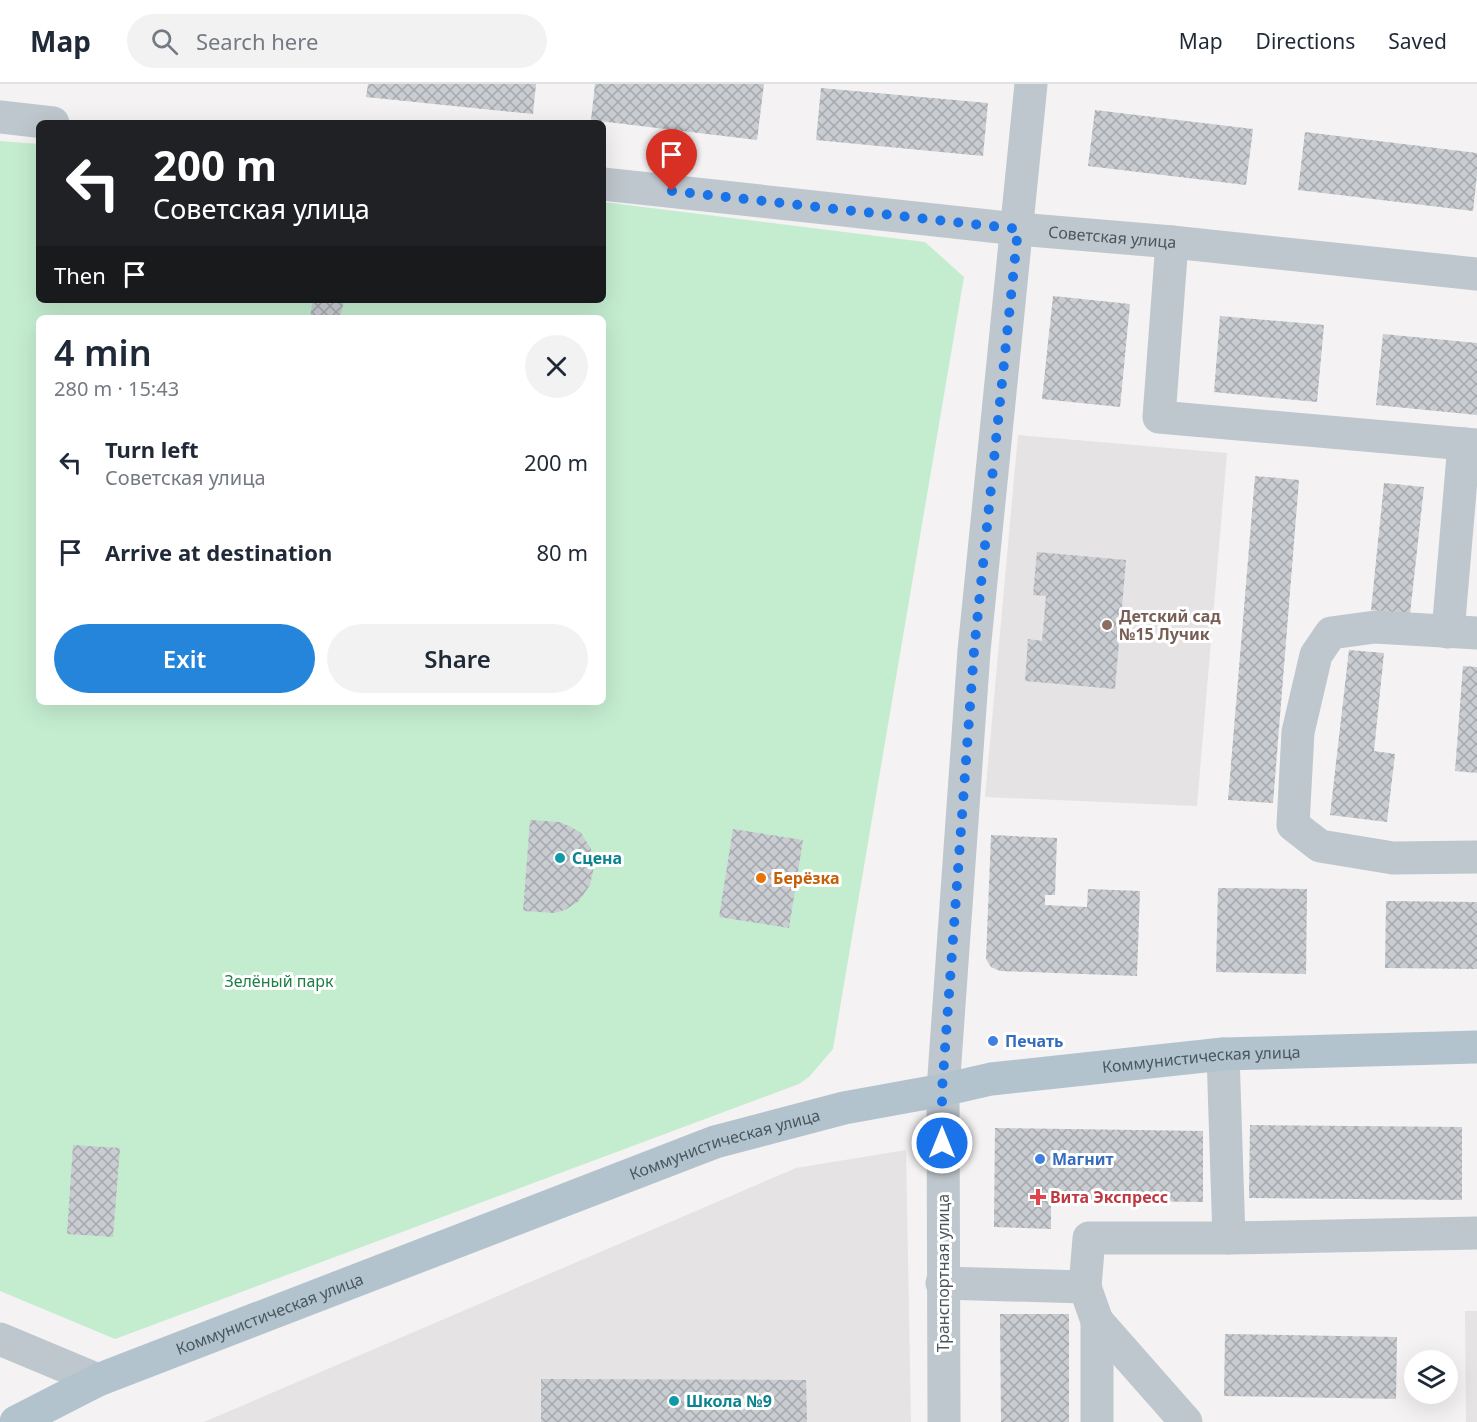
<!DOCTYPE html>
<html lang="en">
<head>
<meta charset="utf-8">
<style>
	:root { --surface:#fff; --page:#f2f2f3; --text:#1f2937; --muted:#747a83; --line:#e0e1e3; --accent:#2585da }
	body { margin:0; font-family:"Noto Sans",sans-serif; background:var(--page); color:var(--text); height:100vh; display:flex; flex-direction:column; font-size:22px; white-space:nowrap }
	* { box-sizing:border-box; margin:0 }
	p { font-size:20px; color:var(--muted) }
	.icon { flex:none; width:33px; height:33px; fill:none; stroke:currentColor; stroke-width:2; stroke-linecap:round; stroke-linejoin:round }
	.map { position:relative; flex:1; overflow:hidden }
	.sheet { position:absolute; left:36px; top:231px; width:570px; height:390px; display:flex; flex-direction:column; background:var(--surface); border-radius:9px; box-shadow:0 6px 24px #0002 }
	.sheet>* { flex:none }
	.guide { position:absolute; left:36px; top:36px; width:570px; height:183px; border-radius:9px; box-shadow:0 6px 24px #0002; background:#202124; color:#fff; overflow:hidden }
	.fabs { position:absolute; left:1404px; top:1266px; display:grid; gap:12px }
	.fabs a { display:grid; place-items:center; width:54px; height:54px; border-radius:50%; background:var(--surface); box-shadow:0 6px 24px #0002; font-size:30px }
	.pin { position:absolute; display:grid; place-items:center; width:51px; height:51px; color:#fff; margin:-62px -26px; border-radius:50% 50% 50% 0; rotate:-45deg; box-shadow:0 0 6px #0007 }
	.pin .icon { rotate:45deg }
	.me { position:absolute; width:66px; margin:-33px; rotate:0deg; stroke-linejoin:round; filter:drop-shadow(0 0 4px #0008) }
	.turn { display:flex; align-items:center; gap:21px; height:126px; padding:0 18px; font-size:27px }
	.turn .icon { width:78px; height:78px; stroke-width:2.5 }
	.turn b { display:block; font-size:42px; line-height:51px }
	.then { display:flex; align-items:center; height:57px; padding:0 18px; background:#0003; gap:12px; font-size:22px }
	.round { display:grid; place-items:center; flex:none; width:63px; height:63px; border-radius:32px; background:var(--page) }
	.head { display:flex; align-items:center; justify-content:space-between; height:102px; padding:0 18px }
	h1 { font-size:36px; font-weight:600; line-height:45px }
	.primary-button { display:flex; gap:12px; margin-top:auto; padding:12px 18px }
	.primary-button a { flex:1; height:69px; border-radius:36px; background:var(--accent); color:#fff; font-size:24px; font-weight:600; line-height:69px; text-align:center }
	.primary-button a+a { background:var(--page); color:var(--text) }
	ul { padding:0; list-style:none }
	li { display:flex; align-items:center; gap:18px; height:90px; padding:0 18px }
	li div { flex:1 }
	li b { display:block; font-size:22px }
	li em { font-style:normal }
	header { display:flex; align-items:center; gap:36px; box-sizing:border-box; height:84px; padding:0 30px; background:var(--surface); border-bottom:2px solid var(--line) }
	header strong { font-size:28px }
	nav { display:flex; gap:33px; margin-inline-start:auto; font-size:21px }
	.search { width:420px; height:54px; background:var(--page); display:flex; align-items:center; gap:15px; box-sizing:border-box; padding:0 21px; border-radius:33px; color:var(--muted); font-size:22px }
	.map>svg:first-child { display:block }
</style>
</head>
<body>
<header>
<strong>Map</strong>
<div class="search"><svg class="icon" aria-label="search" viewBox="0 0 24 24"><circle cx="10" cy="10" r="6"/><path d="M15 15l6 6"/></svg>Search here</div>
<nav><a>Map</a><a>Directions</a><a>Saved</a></nav>
</header>
<div class="map">
<svg width="1477" height="1338" viewBox="0 0 1477 1338">
	<defs>
		<pattern id="building-cross-hatch" width="8" height="8" patternUnits="userSpaceOnUse" patternTransform="scale(1.5)"><rect width="8" height="8" fill="#c9cdd1"/><path d="M0 0l8 8M0 8l8-8" fill="none" stroke="#a5a9ad"/></pattern>
	</defs>
	<rect width="100%" height="100%" fill="#f4f2f2"/>
	<g fill="#e5e3e3">
		<path d="M1018,351L1227,369L1197,722L985,713Z"/>
		<path d="M906,1066L911,1338H204L796,1084Z"/>
		<path d="M1465,1227H1477V1338H1466Z"/>
	</g>
	<path fill="#c4edd0" fill-rule="evenodd" d="M0,57L39,60V216H603V118L925,158L964,193L833,965L809,993L799,1000L115,1255L0,1207ZM39,234H603V618H39Z"/>
	<g fill="url(#building-cross-hatch)">
		<path d="M368,0H536L533,30L366,13Z"/>
		<path d="M595,0H764L757,56L591,36Z"/>
		<path d="M821,4L988,19L983,72L816,56Z"/>
		<path d="M1095,26L1253,45L1246,101L1088,82Z"/>
		<path d="M1305,48L1477,69V91L1473,127L1298,106Z"/>
		<path d="M1053,212L1130,220L1120,323L1042,315Z"/>
		<path d="M313,216H344L340,234H310Z"/>
		<path d="M1220,232L1324,241L1317,318L1214,308Z"/>
		<path d="M1383,250L1477,259V331L1376,321Z"/>
		<path d="M1255,392L1299,396L1273,719L1228,716Z"/>
		<path d="M1384,399L1424,403L1410,530L1371,526Z"/>
		<path d="M1037,468L1126,476L1115,605L1025,597L1028,555L1042,557L1046,512L1033,511Z"/>
		<path d="M1349,566L1384,569L1374,667L1395,670L1387,738L1330,731Z"/>
		<path d="M1463,582L1477,583V689L1455,687Z"/>
		<path d="M530,736L560,738L571,743L581,749L591,765L594,783L590,801L579,817L565,826L554,829L523,827Z"/>
		<path d="M733,745L803,756L789,844L719,833Z"/>
		<path d="M991,751L1057,754L1055,811H1045V821L1087,823L1088,805L1140,807L1137,892L1000,887L991,883L986,875Z"/>
		<path d="M1218,804L1307,805L1306,890L1216,888Z"/>
		<path d="M1386,817L1477,818V885L1385,884Z"/>
		<path d="M1250,1041L1462,1043V1116L1249,1114Z"/>
		<path d="M995,1044L1203,1047V1118L1051,1116V1145L994,1143Z"/>
		<path d="M73,1061L120,1064L113,1153L67,1150Z"/>
		<path d="M1000,1230H1069V1338H1001Z"/>
		<path d="M1225,1250L1397,1253L1396,1315L1224,1312Z"/>
		<path d="M541,1295L806,1296L807,1338H541Z"/>
	</g>
	<g fill="none" stroke-linecap="round" stroke-linejoin="round">
		<g stroke="#bec7cd" stroke-width="33">
			<path d="M0,33L53,39"/>
			<path id="s1" d="M603,100L1018,145L1172,158L1477,190"/>
			<path d="M1172,158L1159,333L1477,361"/>
			<path d="M1448,548L1464,360"/>
			<path d="M1477,549L1375,543L1331,549L1316,571L1298,648L1293,741L1320,762L1393,774L1477,773"/>
			<path d="M1223,970L1229,1154"/>
			<path d="M942,1199L1085,1203L1089,1154H1229L1477,1149"/>
			<path d="M1085,1203L1097,1237V1338"/>
			<path d="M1097,1237L1186,1338"/>
			<path d="M0,1255L98,1296"/>
			<path d="M944,1338L943,1006L974,567L1031,0"/>
		</g>
		<path stroke="#b3c3ce" stroke-width="33" id="s2" d="M16,1338L98,1296L715,1058L844,1024L943,1006L991,995L1223,970L1477,963"/>
	</g>
	<g fill="none" stroke-linecap="round" stroke-linejoin="round">
		<path stroke="#1a73e8" stroke-width="10" stroke-dasharray="0 18" d="M672,107L1018,145L974,567L942,1006V1059"/>
	</g>
	<circle fill="#8d6e63" stroke="#fff" stroke-width="2" cx="1107" cy="541" r="6"/>
	<g fill="#0f9aa8" stroke="#fff" stroke-width="2">
		<circle cx="560" cy="774" r="6"/>
		<circle cx="674" cy="1317" r="6"/>
	</g>
	<circle fill="#e8710a" stroke="#fff" stroke-width="2" cx="761" cy="794" r="6"/>
	<g fill="#3f7fe0" stroke="#fff" stroke-width="2">
		<circle cx="993" cy="957" r="6"/>
		<circle cx="1040" cy="1075" r="6"/>
	</g>
	<path fill="#e0444e" stroke="#fff" stroke-width="2" d="M1035 1104h6v6h6v6h-6v6h-6v-6h-6v-6h6z"/>
	<g text-anchor="middle" dominant-baseline="central" stroke-width="6" stroke-linejoin="round" paint-order="stroke">
		<g font-size="16" fill="#4a575e" stroke="#fff">
			<text stroke="none"><textPath href="#s1" startOffset="512">Советская улица</textPath></text>
			<text stroke="none"><textPath href="#s2" startOffset="1248">Коммунистическая улица</textPath></text>
			<text stroke="none"><textPath href="#s2" startOffset="762">Коммунистическая улица</textPath></text>
			<text transform="translate(943 1189) rotate(-90)">Транспортная улица</text>
			<text stroke="none"><textPath href="#s2" startOffset="276">Коммунистическая улица</textPath></text>
		</g>
		<g font-size="16" font-weight="bold" fill="#785e54" stroke="#fff" text-anchor="start">
			<text x="1119" y="532">Детский сад<tspan x="1119" dy="18">№15 Лучик</tspan></text>
		</g>
		<g font-size="16" font-weight="bold" fill="#0d838f" stroke="#fff" text-anchor="start">
			<text x="572" y="774">Сцена</text>
			<text x="686" y="1317">Школа №9</text>
		</g>
		<g font-size="16" font-weight="bold" fill="#c56008" stroke="#fff" text-anchor="start">
			<text x="773" y="794">Берёзка</text>
		</g>
		<g font-size="16" fill="#1e7d44" stroke="#fff">
			<text x="279" y="897">Зелёный парк</text>
		</g>
		<g font-size="16" font-weight="bold" fill="#366cbe" stroke="#fff" text-anchor="start">
			<text x="1005" y="957">Печать</text>
			<text x="1052" y="1075">Магнит</text>
		</g>
		<g font-size="16" font-weight="bold" fill="#be3a42" stroke="#fff" text-anchor="start">
			<text x="1050" y="1113">Вита Экспресс</text>
		</g>
	</g>
</svg>
<div class="fabs">
<a><svg class="icon" aria-label="layers" viewBox="0 0 24 24"><path d="M12 4l9 5-9 5-9-5zM3 14l9 5 9-5"/></svg></a>
</div>
<div class="pin" style="left:672px;top:107px;background:#d93025"><svg class="icon" aria-label="arrive" viewBox="0 0 24 24"><path d="M6 21V4h12l-3 4 3 4H6"/></svg></div>
<svg class="me" style="left:942px;top:1059px" viewBox="-20 -20 40 40"><circle r="17" fill="#1a73e8" stroke="#fff" stroke-width="3"/><path d="M0-11L8 9 0 5-8 9z" fill="#fff"/></svg>
<div class="guide">
<div class="turn"><svg class="icon" aria-label="left" viewBox="0 0 24 24"><path d="M17 20v-9H6M10 6l-5 5 5 5"/></svg><div><b>200 m</b>Советская улица</div></div>
<div class="then">Then<svg class="icon" aria-label="arrive" viewBox="0 0 24 24"><path d="M6 21V4h12l-3 4 3 4H6"/></svg></div>
</div>
<section class="sheet">
<div class="head"><div><h1>4 min</h1><p>280 m · 15:43</p></div><a class="round"><svg class="icon" aria-label="close" viewBox="0 0 24 24"><path d="M6 6l12 12M18 6L6 18"/></svg></a></div>
<ul>
<li><svg class="icon" aria-label="left" viewBox="0 0 24 24"><path d="M17 20v-9H6M10 6l-5 5 5 5"/></svg><div><b>Turn left</b><p>Советская улица</p></div><em>200 m</em></li>
<li><svg class="icon" aria-label="arrive" viewBox="0 0 24 24"><path d="M6 21V4h12l-3 4 3 4H6"/></svg><div><b>Arrive at destination</b></div><em>80 m</em></li>
</ul>
<div class="primary-button"><a>Exit</a><a>Share</a></div>
</section>
</div>
</body>
</html>
